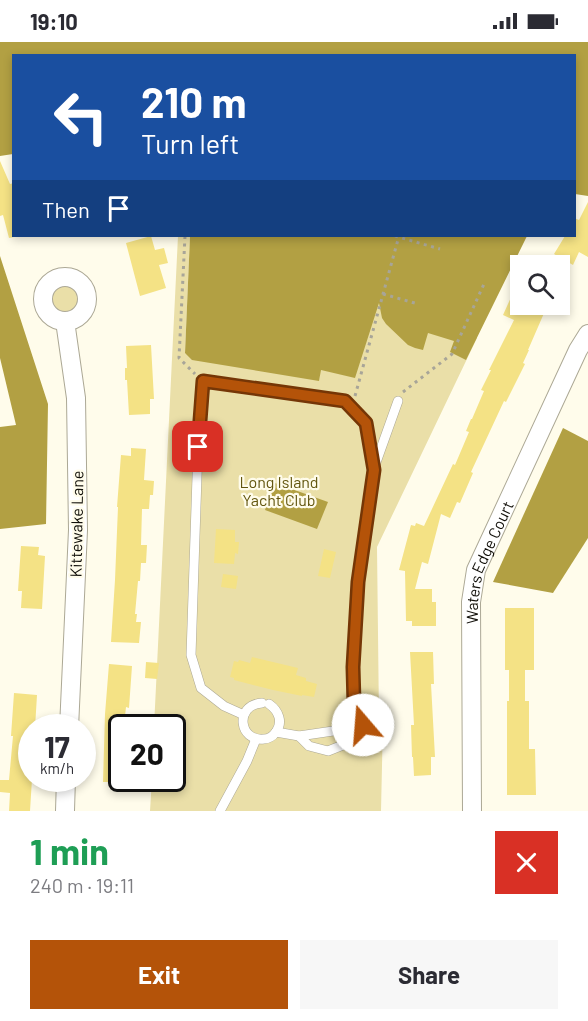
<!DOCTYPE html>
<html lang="en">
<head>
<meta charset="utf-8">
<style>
	:root { --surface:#fff; --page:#f7f7f7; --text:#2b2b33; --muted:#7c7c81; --accent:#b45309 }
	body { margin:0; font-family:Barlow,sans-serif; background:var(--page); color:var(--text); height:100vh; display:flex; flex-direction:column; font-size:22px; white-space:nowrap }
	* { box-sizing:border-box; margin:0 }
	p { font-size:20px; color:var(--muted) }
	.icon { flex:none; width:33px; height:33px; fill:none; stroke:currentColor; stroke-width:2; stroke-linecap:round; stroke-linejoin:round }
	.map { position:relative; height:769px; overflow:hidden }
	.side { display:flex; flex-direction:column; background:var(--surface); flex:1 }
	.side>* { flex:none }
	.banner { position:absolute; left:12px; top:12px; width:564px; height:183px; border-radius:0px; box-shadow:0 3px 9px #0003; background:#1a4fa0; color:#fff; overflow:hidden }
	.fabs { position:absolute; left:510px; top:213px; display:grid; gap:12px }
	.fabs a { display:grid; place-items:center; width:60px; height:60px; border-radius:0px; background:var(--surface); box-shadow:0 3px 9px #0003; font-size:30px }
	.speed { position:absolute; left:18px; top:672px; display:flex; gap:12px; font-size:30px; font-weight:700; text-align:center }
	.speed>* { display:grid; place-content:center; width:78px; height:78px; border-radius:50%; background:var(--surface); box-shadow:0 3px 9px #0003; line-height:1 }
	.speed small { font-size:15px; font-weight:400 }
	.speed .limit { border:3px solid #111; border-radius:9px; background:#fff; color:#111 }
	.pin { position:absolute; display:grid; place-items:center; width:51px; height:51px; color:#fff; margin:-26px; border-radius:12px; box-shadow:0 3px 9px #0006 }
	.me { position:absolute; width:66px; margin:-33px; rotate:342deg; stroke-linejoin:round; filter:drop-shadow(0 0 4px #0008) }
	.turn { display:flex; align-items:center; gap:21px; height:126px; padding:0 30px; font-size:27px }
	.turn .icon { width:78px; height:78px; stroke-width:2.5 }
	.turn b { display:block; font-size:42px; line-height:51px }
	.then { display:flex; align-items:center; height:57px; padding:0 30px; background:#0003; gap:12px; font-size:22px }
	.round { display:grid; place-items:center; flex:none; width:63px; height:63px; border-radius:0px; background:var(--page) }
	.overview { display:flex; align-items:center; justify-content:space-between; height:102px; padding:0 30px }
	h1 { font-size:36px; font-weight:700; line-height:45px; color:#1e9e55 }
	.primary-button { display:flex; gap:12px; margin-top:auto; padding:12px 30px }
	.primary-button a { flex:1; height:69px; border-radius:0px; background:var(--accent); color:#fff; font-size:24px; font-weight:700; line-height:69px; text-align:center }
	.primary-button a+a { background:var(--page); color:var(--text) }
	.status { display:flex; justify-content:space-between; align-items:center; height:42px; padding:0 30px; background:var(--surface); direction:ltr }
	.status svg { height:16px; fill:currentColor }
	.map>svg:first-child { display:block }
</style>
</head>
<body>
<div class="status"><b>19:10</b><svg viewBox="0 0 49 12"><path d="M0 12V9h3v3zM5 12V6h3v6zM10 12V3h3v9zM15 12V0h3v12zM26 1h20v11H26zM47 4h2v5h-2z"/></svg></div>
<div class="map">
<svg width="588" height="769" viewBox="0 0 588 769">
	<rect width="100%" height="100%" fill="#fffceb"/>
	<g fill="#eadfa8">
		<path d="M178,194H190L185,311L319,338L320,327L379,260L477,296L377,505L379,678L383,679L381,769H150L152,737L172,736V686L154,685Z"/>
		<circle cx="65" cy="257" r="19"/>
	</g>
	<g fill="#b2a043">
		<path d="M0,0H588V154L575,152L574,14H14L13,112L0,114Z"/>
		<path d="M190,194H527L466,318L450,310L454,299L428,291L423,308L415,306L408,303L386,282L382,276L379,261L355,336L321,328L319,339L192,318L185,311Z"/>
		<path d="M0,214L48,362L46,482L0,487V385L16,383L0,316Z"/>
		<path d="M563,386L588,399V496L553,551L493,540Z"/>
		<path d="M275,441L328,460L317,487L265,468Z"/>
	</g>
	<g fill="#f4e285">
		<path d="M0,119L10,142L14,141V195L9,196L3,173L0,174Z"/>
		<path d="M588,160V215L579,210L573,223L554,212L565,194H574V176L579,178Z"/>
		<path d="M151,194L155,208L164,206L168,221L159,223L166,246L140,254L126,201Z"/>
		<path d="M512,253L520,257V262H548L528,308H529L523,321L525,322L506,360L504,359L471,430L473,431L460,461L457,460L450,476L441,472L428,522L422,520L415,547H432V560H436V584H412V579H406L405,529L399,528L411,483L415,484L416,481L424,484L453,422L455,423L469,390L466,389L471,377H472L484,349L481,348L491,328H489L514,278L503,273Z"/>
		<path d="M151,303L154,357H150V372L129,373L127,338H125V326H127L126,304Z"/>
		<path d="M131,406L146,407L144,438L154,439L153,453H150L149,467H142L141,503H147L146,521H141L140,539H138L135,572H137L136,580H141L139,601L111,600L115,538L118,465H117L121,413L131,414Z"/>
		<path d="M216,487L235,488V500H239L238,512L235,511L234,522L214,521Z"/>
		<path d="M21,504L39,505L38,513L45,514L42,567L21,566L22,549H18Z"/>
		<path d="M324,507L336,510L330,536L318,534Z"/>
		<path d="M223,532L238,534L236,547L221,545Z"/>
		<path d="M505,566H534V628H525V659H529V707H535L536,753H507V659H509V628H505Z"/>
		<path d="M410,610H433L434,642H431L435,715H431V733L414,734L413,715H412L411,683H414Z"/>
		<path d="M252,615L298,626L296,633L306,636V639L317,642L314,655L302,653V654L273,648L234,638V636L230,635L234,619L238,620L239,618L250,621Z"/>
		<path d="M146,620L159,621L157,637L145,636Z"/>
		<path d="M109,622L132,624L129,666L126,665L125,674H122V740H103L105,672Z"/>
		<path d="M14,651L37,653L35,686H32L29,737H32L30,769H9L10,751L0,750V738H9L13,694H11Z"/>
	</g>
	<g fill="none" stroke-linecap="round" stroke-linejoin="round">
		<defs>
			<g id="service">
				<path d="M374,426L398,359"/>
				<path d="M262,661C234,663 239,700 264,697C268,697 273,694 276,690C283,680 279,669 269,662"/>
				<path d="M244,673L224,664L201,646L191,613L198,405L203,339L345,359L366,381L374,428L358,540L353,625L354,661L363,683L359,692L348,701L328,709L309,704L299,694"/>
				<path d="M276,690L299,694L333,689L353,683H363"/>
				<path d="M220,769L247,719L256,697"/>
			</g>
			<g id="minor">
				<circle cx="65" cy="257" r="22"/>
				<path d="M65,279L76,356L78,488L69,686"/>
				<path d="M65,769L66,736"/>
				<path id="s1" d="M472,769L471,560L476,528L578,308L588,292"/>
			</g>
		</defs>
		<use href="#service" stroke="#aca895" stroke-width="10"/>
		<use href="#minor" stroke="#aca895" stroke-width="20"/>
		<g stroke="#a8a598" stroke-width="3" stroke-dasharray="3 4.5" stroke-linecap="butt">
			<path d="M185,194L179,316L195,332"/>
			<path d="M395,194L440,207"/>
			<path d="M383,252L418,262"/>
			<path d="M403,350L452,312L484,242"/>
			<path d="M355,354L399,194"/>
		</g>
		<use href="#service" stroke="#fff" stroke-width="9"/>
		<use href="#minor" stroke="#fff" stroke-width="18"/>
	</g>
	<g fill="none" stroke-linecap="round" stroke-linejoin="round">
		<defs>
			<path id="route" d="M198,405L203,339L345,359L366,381L374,428L358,540L353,625L354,661L363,683"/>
		</defs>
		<use href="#route" stroke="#753606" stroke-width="15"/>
		<use href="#route" stroke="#b45309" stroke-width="10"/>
	</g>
	<g text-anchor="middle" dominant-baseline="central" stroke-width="4.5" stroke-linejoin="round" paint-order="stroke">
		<g font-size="16" fill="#63560f" stroke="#fffceb">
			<text x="279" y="439">Long Island<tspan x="279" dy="18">Yacht Club</tspan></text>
		</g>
		<g font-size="16" fill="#110f09" stroke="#fffceb">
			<text transform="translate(76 482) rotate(-89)">Kittewake Lane</text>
			<text stroke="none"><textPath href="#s1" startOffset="252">Waters Edge Court</textPath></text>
		</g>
	</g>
</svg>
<div class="fabs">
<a><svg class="icon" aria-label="search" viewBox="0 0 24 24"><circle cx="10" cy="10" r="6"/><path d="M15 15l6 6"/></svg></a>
</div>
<div class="speed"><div>17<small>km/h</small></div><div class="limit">20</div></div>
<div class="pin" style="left:198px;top:405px;background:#d93025"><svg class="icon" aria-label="arrive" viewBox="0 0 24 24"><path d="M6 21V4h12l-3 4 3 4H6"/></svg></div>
<svg class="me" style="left:363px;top:683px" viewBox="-20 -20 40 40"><circle r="19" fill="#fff"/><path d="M0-13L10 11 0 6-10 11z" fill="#b45309"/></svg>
<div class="banner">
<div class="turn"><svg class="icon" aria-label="left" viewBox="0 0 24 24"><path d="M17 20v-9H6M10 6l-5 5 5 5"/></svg><div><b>210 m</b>Turn left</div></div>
<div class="then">Then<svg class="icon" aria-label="arrive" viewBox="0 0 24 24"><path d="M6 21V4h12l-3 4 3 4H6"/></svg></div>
</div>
</div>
<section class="side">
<div class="overview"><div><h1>1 min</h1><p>240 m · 19:11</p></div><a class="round" style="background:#d93025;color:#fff"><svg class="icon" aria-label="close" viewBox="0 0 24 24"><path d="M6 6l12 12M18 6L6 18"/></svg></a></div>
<div class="primary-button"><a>Exit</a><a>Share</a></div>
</section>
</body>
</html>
